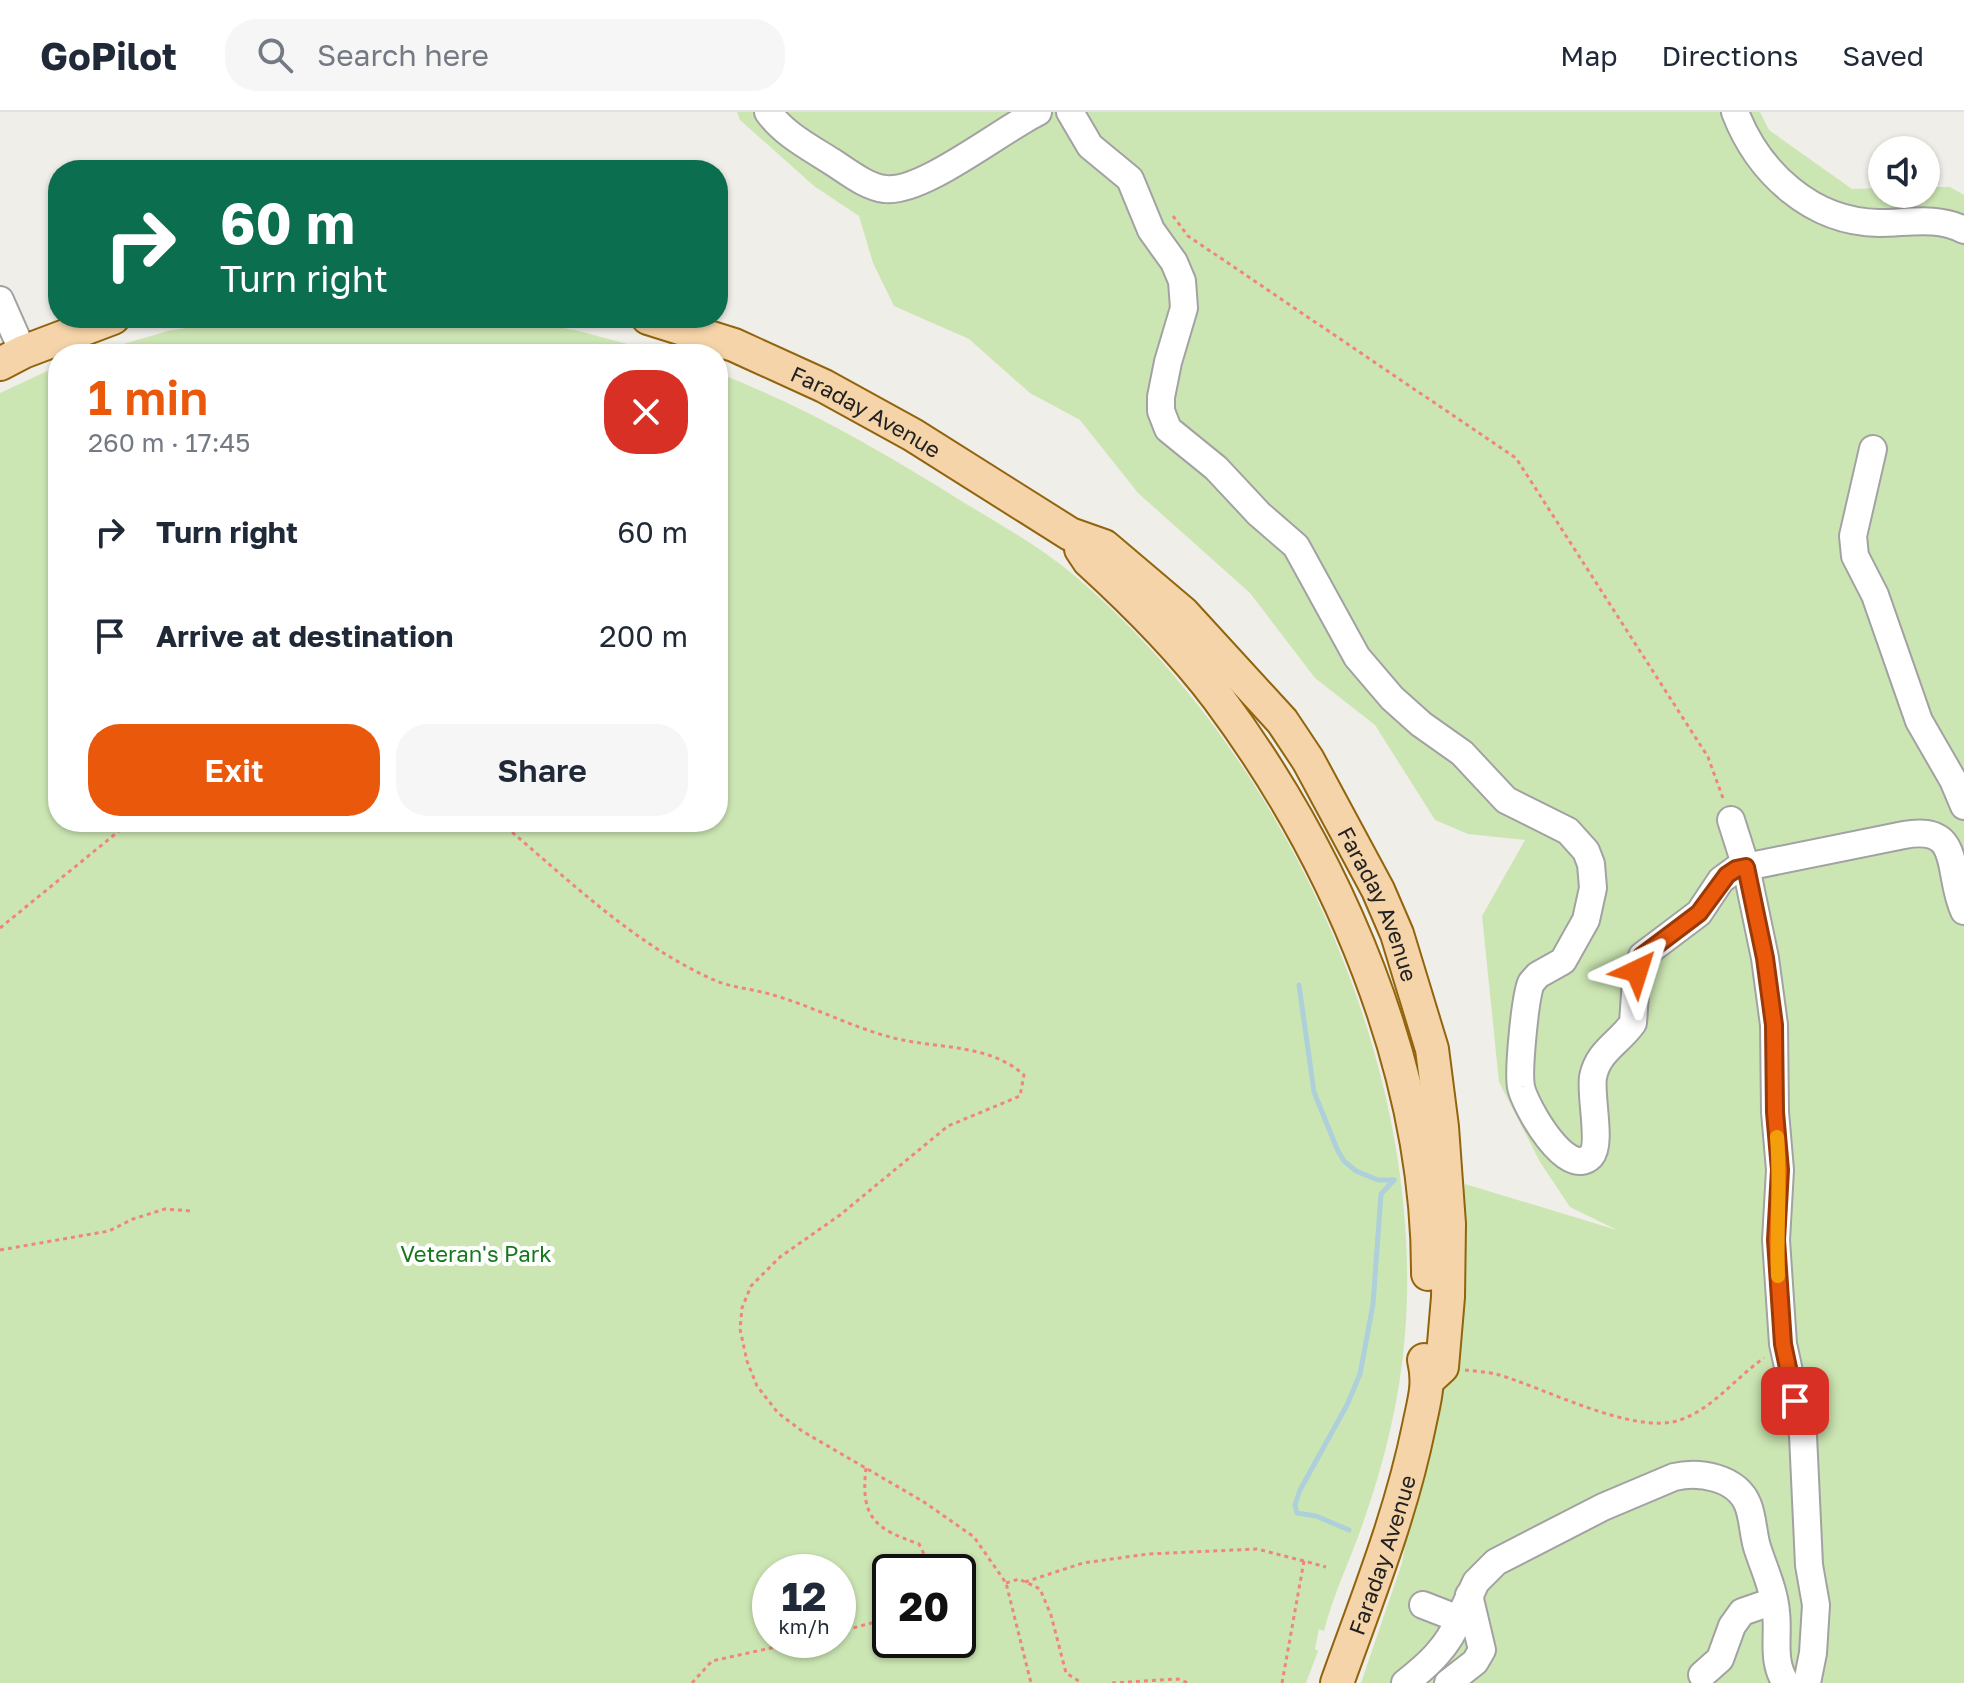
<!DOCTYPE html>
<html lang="en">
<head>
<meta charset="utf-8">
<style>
	:root { --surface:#fff; --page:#f6f6f7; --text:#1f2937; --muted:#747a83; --line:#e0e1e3; --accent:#ea580c }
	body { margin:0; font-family:"Golos Text",sans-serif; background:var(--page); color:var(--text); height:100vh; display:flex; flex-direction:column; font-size:30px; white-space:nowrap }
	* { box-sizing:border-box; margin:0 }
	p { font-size:26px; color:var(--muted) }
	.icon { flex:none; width:44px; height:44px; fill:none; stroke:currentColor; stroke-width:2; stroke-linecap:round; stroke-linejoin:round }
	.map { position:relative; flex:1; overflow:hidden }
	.panel { position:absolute; left:48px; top:232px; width:680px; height:488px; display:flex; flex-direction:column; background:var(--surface); border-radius:32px; box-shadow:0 2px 6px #0004 }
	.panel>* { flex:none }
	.top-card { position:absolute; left:48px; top:48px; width:680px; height:168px; border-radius:32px; box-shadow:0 2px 6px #0004; background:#0b6e4f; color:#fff; overflow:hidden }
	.controls { position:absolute; left:1868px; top:24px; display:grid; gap:16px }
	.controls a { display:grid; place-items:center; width:72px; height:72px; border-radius:50%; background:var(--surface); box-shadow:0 2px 6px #0004; font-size:40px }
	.speed { position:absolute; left:752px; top:1442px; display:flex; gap:16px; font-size:40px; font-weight:700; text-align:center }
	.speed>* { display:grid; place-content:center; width:104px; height:104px; border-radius:50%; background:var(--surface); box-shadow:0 2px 6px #0004; line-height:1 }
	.speed small { font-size:20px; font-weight:400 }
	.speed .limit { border:4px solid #111; border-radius:12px; background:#fff; color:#111 }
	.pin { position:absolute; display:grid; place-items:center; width:68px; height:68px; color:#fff; margin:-34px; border-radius:16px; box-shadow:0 4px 12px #0006 }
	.me { position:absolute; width:88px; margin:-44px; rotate:41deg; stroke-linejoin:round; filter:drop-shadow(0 0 6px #0008) }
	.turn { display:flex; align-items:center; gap:28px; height:168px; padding:0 40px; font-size:36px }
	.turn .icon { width:104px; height:104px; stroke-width:2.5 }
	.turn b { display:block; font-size:56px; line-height:68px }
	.round { display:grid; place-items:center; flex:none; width:84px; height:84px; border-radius:32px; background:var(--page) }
	.headline { display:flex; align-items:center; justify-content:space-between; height:136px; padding:0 40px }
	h1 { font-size:48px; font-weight:600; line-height:60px; color:var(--accent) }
	.cta { display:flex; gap:16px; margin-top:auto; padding:16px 40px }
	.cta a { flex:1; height:92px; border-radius:32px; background:var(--accent); color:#fff; font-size:32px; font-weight:600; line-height:92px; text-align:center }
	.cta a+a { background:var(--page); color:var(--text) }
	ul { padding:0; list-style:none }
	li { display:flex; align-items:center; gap:24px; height:104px; padding:0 40px }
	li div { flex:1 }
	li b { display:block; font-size:30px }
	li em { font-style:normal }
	header { display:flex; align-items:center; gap:48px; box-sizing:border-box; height:112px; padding:0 40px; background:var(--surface); border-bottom:2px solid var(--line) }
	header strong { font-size:38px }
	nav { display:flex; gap:44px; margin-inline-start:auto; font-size:28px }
	.search { width:560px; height:72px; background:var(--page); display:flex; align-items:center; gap:20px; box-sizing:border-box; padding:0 28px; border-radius:32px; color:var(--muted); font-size:30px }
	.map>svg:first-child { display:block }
</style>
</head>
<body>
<header>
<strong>GoPilot</strong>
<div class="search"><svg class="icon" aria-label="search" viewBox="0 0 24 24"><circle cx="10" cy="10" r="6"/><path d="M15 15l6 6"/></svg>Search here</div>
<nav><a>Map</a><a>Directions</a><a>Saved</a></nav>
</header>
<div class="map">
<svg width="1964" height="1571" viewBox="0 0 1964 1571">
	<rect width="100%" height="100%" fill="#f0eee8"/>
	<g fill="#cce6b3" fill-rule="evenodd">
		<path d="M737,0H1760L1769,18L1852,77L1882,76V82H1926V75H1950L1964,83V1571H1361L1402,1451L1465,1072L1617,1118L1570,1095L1540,1050L1499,970L1482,804L1525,728L1468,722L1435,708L1375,613L1315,566L1250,481L1138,381L1080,308L1030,281L969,227L894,194L873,151L859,104L814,74L740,8Z"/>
		<path d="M246,206H507L579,219L664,242H89L168,219Z"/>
		<path d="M58,254V710H718V261C806,295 883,340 963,390C1001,413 1041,435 1075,464C1282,640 1427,949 1405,1223C1400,1286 1385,1348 1364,1408C1352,1444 1333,1483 1324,1519L1319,1517L1315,1537L1318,1539L1306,1571H0V281ZM770,1460H838V1528H770ZM890,1460H958V1528H890Z"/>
	</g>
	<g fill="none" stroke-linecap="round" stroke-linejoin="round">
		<g stroke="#add0da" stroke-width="5">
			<path d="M1299,873L1314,980L1337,1037L1344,1049L1356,1059L1378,1068H1394"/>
			<path d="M1349,1418L1316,1404L1297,1401L1295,1393L1300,1378L1347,1293L1360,1262L1373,1192L1381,1082L1394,1068"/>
		</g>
		<defs>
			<g id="minor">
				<path d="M768,0C784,22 809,35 831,49C847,59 866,75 885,77C922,82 1001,18 1038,0"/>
				<path d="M1070,0L1090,34L1130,67L1151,118L1174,150L1182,169L1184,196L1168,250L1161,285V299L1168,317L1216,356L1259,402L1296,434L1357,545L1392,586L1421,612L1462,641L1506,688L1568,719L1586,739L1591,752L1593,776L1586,808L1563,849L1538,863L1531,871C1525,886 1518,959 1521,975C1525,994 1567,1069 1591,1044C1602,1032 1590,984 1593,965C1598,939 1619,931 1633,911L1636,868L1642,844L1699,801L1721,768L1736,757L1904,723C1964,712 1946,760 1964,799"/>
				<path d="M1735,0C1758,60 1811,110 1879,111C1908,111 1937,104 1964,118"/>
				<path d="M0,188L23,240"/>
				<path d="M1873,337L1853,424L1855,444L1875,483L1919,609L1953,668L1964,694"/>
				<path d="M1731,708L1746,755L1765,846L1774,913L1775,1000L1780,1058L1776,1128L1783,1232L1803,1323L1809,1453L1816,1493L1813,1541L1807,1571"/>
				<path d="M1423,1493L1459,1507L1476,1470L1496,1450L1603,1395L1674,1365C1699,1359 1737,1365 1748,1393C1753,1406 1753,1421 1757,1435C1764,1457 1774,1477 1776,1500C1779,1524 1771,1549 1786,1571"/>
				<path d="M1702,1563L1720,1547L1732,1514L1742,1500L1774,1489"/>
				<path d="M1405,1571C1428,1553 1448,1535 1459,1507"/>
				<path d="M1448,1571L1475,1550L1482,1538L1469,1483"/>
			</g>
			<g id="major">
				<path id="s1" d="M648,206L734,233L824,274L913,323L1070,422L1104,434L1183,501L1282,609L1308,648L1378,778L1397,822L1432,937L1442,1015L1449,1112L1448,1185L1442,1255L1429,1267"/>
				<path d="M0,252L23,240L113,206"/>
				<path d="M1081,437L1089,449C1135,491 1180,536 1218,586C1338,747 1429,959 1428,1162"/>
				<path id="s2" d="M1337,1571C1367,1487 1401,1403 1419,1314C1424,1289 1430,1273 1424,1248"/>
			</g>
		</defs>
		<use href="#minor" stroke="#a2a2a2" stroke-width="30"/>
		<use href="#major" stroke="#91640d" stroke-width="36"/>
		<g stroke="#ef867b" stroke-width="3" stroke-dasharray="4 4" stroke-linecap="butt">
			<path d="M1173,104L1188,124L1516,346L1708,645L1724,689"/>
			<path d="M500,710C567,766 633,832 714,868C732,876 754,877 773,883C815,895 855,917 898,927C942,937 989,932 1024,963L1020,984L948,1014L840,1103L780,1145L751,1174L742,1196L740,1217L747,1249L757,1274L778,1301L802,1319L924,1390L974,1425L1006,1471L1031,1571"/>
			<path d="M0,816L130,710"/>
			<path d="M0,1138L109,1119L133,1107L165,1097L191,1099"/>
			<path d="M1465,1258C1475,1259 1486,1260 1496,1262C1543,1275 1634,1324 1680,1308C1714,1296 1735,1266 1764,1246"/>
			<path d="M866,1356C860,1407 876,1417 919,1432L933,1460"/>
			<path d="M1025,1470L1083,1451L1148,1442L1257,1437L1304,1449"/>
			<path d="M1006,1471L1019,1467L1040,1477L1051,1503L1066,1561L1082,1571"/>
			<path d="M838,1520L890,1506"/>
			<path d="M692,1571L712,1549L807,1528"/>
			<path d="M1112,1571L1178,1567L1188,1571"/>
			<path d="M1282,1571L1304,1449L1326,1455"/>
		</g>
		<use href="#minor" stroke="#fff" stroke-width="26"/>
		<use href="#major" stroke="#f5d4a9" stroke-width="32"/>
	</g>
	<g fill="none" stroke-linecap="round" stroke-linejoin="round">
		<defs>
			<path id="route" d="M1637,859L1642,844L1699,801L1727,763L1736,757L1746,755L1765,846L1774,913L1775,1000L1780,1058L1776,1128L1783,1232L1795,1289"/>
		</defs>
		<use href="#route" stroke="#983908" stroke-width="20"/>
		<use href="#route" stroke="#ea580c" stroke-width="14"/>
		<path stroke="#f59e0b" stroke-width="14" d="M1777,1025C1781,1072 1776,1117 1778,1164"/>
	</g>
	<g text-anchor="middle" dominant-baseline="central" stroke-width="8" stroke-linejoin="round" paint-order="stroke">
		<g font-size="22" fill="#212121" stroke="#fff">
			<text stroke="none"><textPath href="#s1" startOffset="238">Faraday Avenue</textPath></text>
			<text stroke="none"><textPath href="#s1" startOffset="970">Faraday Avenue</textPath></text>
			<text stroke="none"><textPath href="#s2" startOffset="136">Faraday Avenue</textPath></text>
		</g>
		<g font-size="22" fill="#15781d" stroke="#fff">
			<text x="476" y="1141">Veteran's Park</text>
		</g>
	</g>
</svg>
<div class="controls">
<a><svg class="icon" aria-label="sound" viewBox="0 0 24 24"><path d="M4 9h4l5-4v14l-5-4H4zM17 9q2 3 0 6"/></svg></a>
</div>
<div class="speed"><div>12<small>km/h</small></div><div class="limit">20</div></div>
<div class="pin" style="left:1795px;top:1289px;background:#d93025"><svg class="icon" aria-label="arrive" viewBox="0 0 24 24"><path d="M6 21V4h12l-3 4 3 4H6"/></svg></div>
<svg class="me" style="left:1637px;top:859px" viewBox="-20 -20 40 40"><path d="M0-17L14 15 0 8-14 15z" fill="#ea580c" stroke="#fff" stroke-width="4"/></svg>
<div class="top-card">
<div class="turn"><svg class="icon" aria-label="right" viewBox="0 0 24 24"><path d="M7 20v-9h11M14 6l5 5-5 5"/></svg><div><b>60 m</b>Turn right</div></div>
</div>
<section class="panel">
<div class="headline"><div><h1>1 min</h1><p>260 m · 17:45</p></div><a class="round" style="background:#d93025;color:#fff"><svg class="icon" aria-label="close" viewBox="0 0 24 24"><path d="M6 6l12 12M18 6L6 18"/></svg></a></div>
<ul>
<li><svg class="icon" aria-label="right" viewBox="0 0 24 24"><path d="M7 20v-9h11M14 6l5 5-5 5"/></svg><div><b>Turn right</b></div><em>60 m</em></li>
<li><svg class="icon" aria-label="arrive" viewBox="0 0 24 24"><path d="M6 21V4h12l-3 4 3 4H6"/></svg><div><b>Arrive at destination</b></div><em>200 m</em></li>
</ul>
<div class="cta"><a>Exit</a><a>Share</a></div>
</section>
</div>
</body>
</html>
